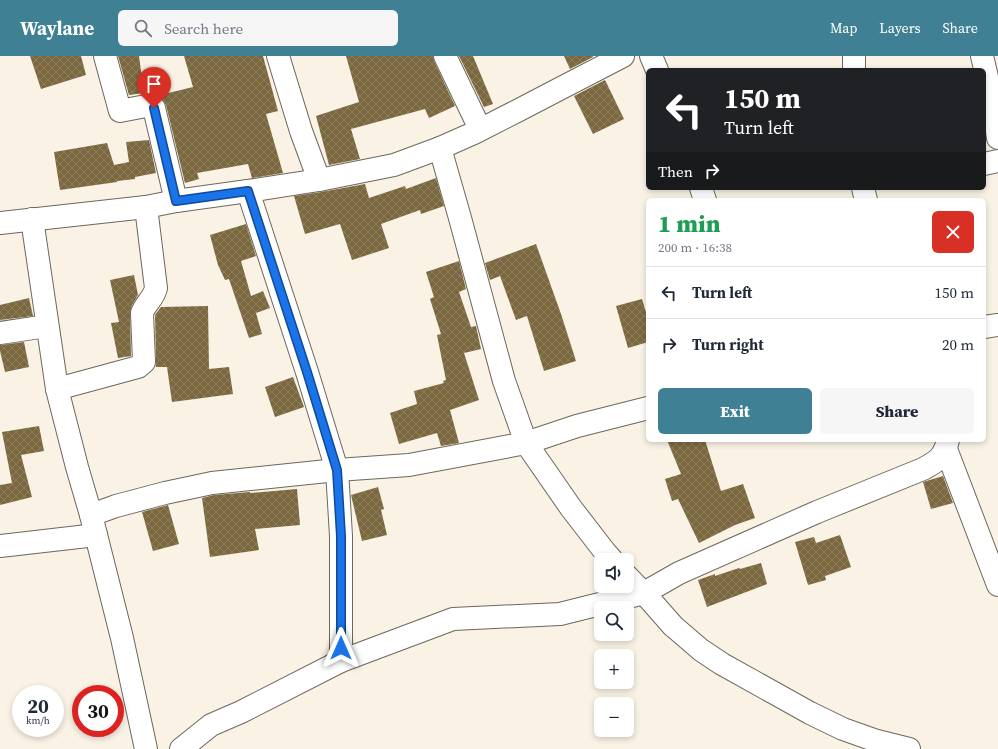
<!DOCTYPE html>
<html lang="en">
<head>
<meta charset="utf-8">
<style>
	:root { --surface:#fff; --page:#f6f6f7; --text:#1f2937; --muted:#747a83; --line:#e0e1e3; --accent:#408094 }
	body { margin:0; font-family:"Source Serif 4",serif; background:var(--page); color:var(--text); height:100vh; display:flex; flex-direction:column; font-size:15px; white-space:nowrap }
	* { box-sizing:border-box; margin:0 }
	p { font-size:13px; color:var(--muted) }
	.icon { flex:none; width:22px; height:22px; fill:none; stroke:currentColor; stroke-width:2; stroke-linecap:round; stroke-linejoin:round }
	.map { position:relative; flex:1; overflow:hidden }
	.side { position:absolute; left:646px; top:142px; width:340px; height:244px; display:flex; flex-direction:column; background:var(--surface); border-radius:6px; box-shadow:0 2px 6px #0003 }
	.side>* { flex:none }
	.banner { position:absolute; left:646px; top:12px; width:340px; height:122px; border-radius:6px; box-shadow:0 2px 6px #0003; background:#202124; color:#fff; overflow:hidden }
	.buttons { position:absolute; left:594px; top:497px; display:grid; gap:8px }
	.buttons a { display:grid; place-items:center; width:40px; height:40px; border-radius:6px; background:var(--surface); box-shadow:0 2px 6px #0003; font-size:20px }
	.speed { position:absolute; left:12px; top:629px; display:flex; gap:8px; font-size:20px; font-weight:700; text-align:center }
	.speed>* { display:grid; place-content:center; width:52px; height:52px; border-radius:50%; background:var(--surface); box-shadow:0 2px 6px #0003; line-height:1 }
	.speed small { font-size:10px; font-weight:400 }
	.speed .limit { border:6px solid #d22; background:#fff; color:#111 }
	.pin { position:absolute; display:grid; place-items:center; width:34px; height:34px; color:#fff; margin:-41px -17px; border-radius:50% 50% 50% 0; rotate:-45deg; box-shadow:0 0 4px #0007 }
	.pin .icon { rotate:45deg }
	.me { position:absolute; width:44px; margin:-22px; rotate:0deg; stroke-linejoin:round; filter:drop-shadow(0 0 3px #0008) }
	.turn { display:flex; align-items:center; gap:14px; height:84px; padding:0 12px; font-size:18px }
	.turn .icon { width:52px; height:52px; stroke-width:2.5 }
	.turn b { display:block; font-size:28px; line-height:34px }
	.then { display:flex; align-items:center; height:38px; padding:0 12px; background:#0003; gap:8px; font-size:15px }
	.round { display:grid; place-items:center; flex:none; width:42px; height:42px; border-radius:6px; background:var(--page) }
	.head { display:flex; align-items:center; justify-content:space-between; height:68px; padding:0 12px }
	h1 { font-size:24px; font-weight:800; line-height:30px; color:#1e9e55 }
	.button { display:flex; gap:8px; margin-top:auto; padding:8px 12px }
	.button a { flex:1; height:46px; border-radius:6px; background:var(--accent); color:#fff; font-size:16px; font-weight:800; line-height:46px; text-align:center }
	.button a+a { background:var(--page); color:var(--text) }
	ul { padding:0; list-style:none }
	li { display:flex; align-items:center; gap:12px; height:52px; padding:0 12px; border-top:1px solid var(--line) }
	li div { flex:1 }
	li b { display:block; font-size:15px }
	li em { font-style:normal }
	header { display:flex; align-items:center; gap:24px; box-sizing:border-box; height:56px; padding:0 20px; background:var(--accent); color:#fff }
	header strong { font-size:19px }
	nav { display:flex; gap:22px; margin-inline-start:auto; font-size:14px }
	.search { width:280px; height:36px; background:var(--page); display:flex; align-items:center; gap:10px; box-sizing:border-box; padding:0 14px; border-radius:6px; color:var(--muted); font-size:15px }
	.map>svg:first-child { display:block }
</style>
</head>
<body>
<header>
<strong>Waylane</strong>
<div class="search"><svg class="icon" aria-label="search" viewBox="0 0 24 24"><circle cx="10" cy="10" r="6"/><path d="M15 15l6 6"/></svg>Search here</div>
<nav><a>Map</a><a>Layers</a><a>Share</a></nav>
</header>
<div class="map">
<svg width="998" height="693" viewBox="0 0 998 693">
	<defs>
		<pattern id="building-cross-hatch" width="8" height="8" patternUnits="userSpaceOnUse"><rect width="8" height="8" fill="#7b683f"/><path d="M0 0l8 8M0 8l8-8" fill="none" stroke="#8c7e5e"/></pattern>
	</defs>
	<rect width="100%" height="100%" fill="#f9f2e5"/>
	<g fill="url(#building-cross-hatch)">
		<path d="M30,0H81L86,19L41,33Z"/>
		<path d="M118,0H139L144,37L129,39Z"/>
		<path d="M184,0H263L278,55L266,58L283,117L252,122L248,108L197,117L199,123L185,127L166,49L160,39L193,31Z"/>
		<path d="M346,0H433L434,5L455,50L429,62L425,53L351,73L360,103L329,109L316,60L359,46Z"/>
		<path d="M459,0H473L493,48L484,51Z"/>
		<path d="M564,0H593V1L570,13Z"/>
		<path d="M605,24L624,63L593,78L574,40Z"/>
		<path d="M149,84L156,117L135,121V123L117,125V126L60,134L54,96L107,87L114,109L129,106L126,86Z"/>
		<path d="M436,122L444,150L421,158L420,154L381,168L389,192L352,204L340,168L305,178L294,140L321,136L365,128L369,142L405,130L406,133Z"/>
		<path d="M246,168L256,200L241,205L251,240L263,235L270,252L256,257L262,278L249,282L229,223L225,224L218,209L210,179Z"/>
		<path d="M536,188L561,258L576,305L544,315L527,260L516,264L500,220L490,224L485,207Z"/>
		<path d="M459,205L466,233L459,236L471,271L476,270L481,293L464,297L479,344L450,354L459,387L441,390L437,377L399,388L390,357L417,348L414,335L444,327L443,325L446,324L437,279L441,278L430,243L434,241L426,216Z"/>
		<path d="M134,219L138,239L132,249L130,257L131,300L118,302L111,267L119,266L110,224Z"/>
		<path d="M29,242L33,260L0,264V249Z"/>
		<path d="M642,243L648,263V286L628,292L616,250Z"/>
		<path d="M208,250L209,313L229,311L233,338L172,346L167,311H156V305L155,259L161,251Z"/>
		<path d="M24,286L29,311L5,316L0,295V289Z"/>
		<path d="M293,321L304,351L275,361L265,331Z"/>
		<path d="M39,370L44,395L21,399L32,441L0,449V429L12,427L2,376Z"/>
		<path d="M667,384H705L721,435L743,428L755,462L735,469L699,487L678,443L672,445L665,423L681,418Z"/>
		<path d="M943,420L953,447L931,453L923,426Z"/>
		<path d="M378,431L384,453L381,454L387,479L362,485L351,439Z"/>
		<path d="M297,433L300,469L255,473L259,494L210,501L202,442L214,439L250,436V437Z"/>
		<path d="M168,449L179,488L153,495L142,456Z"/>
		<path d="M840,479L851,511L825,520L826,524L808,529L795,486L814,481L816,487Z"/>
		<path d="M761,507L767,528L707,551L698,524L715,518V520L739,512L740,513Z"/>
	</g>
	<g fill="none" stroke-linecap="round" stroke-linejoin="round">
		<defs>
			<g id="minor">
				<path d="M105,0L120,55L151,49L154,52L176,145"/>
				<path d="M278,0L301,75L319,124"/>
				<path d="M445,0L480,73"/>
				<path d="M651,0L657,14"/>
				<path d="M854,0V14"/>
				<path d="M982,0L992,42L998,82"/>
				<path d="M440,92L460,162L504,325L526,387L571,452L605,496L612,504"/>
				<path d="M984,108L998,105"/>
				<path d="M701,132L705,144"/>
				<path d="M863,132L866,144"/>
				<path d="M248,135L307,316L337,414L341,480V605"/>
				<path d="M32,163L57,333L77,411L91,459L116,450L165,437L212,427L337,414L409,409L526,387L577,370L648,352"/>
				<path d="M0,167L146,151L176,145L248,135L319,124L394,109L440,92L474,77L519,54L567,29L623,0"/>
				<path d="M984,271L998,269"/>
				<path d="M0,277L47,270"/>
				<path d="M57,333L138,311L144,306L142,257C145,248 154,242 156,232L146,151"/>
				<path d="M946,393L998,529"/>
				<path d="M91,459L122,582L146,693"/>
				<path d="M0,490L96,479"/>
				<path d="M627,520L651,545L673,570L701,594L722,608L810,657L843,673L877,685L909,693"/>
				<path d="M181,693L211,669L241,656L341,605L453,563L560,558L644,537L679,517L817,456L923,413C938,405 944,401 948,384"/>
			</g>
		</defs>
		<use href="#minor" stroke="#6d675c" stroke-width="24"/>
		<use href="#minor" stroke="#fff" stroke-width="22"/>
	</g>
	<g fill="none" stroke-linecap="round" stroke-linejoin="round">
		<defs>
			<path id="route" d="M154,52L176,145L248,135L307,316L337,414L341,480V592"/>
		</defs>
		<use href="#route" stroke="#114b97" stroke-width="10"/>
		<use href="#route" stroke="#1a73e8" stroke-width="7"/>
	</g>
</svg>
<div class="buttons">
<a><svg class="icon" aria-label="sound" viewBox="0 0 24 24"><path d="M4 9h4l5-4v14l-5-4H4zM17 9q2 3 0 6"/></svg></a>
<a><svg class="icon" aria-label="search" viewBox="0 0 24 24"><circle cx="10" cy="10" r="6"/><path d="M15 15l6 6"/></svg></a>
<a>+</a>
<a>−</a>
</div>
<div class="speed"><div>20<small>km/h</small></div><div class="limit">30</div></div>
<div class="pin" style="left:154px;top:52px;background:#d93025"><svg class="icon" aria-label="arrive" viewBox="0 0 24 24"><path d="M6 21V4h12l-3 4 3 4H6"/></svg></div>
<svg class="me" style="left:341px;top:592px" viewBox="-20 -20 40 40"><path d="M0-17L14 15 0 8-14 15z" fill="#1a73e8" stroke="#fff" stroke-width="4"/></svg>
<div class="banner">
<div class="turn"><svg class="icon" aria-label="left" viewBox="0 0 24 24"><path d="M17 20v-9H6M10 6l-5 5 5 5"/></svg><div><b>150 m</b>Turn left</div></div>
<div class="then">Then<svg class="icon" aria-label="right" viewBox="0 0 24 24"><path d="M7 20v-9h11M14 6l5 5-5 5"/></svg></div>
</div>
<section class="side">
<div class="head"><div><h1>1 min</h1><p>200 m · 16:38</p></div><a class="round" style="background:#d93025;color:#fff"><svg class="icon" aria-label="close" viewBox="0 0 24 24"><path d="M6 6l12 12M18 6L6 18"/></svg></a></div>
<ul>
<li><svg class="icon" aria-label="left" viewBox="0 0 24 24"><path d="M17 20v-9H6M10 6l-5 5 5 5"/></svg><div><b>Turn left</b></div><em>150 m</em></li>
<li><svg class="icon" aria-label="right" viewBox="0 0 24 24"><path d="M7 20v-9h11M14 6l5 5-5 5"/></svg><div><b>Turn right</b></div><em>20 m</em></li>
</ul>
<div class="button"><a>Exit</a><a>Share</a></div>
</section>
</div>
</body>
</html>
